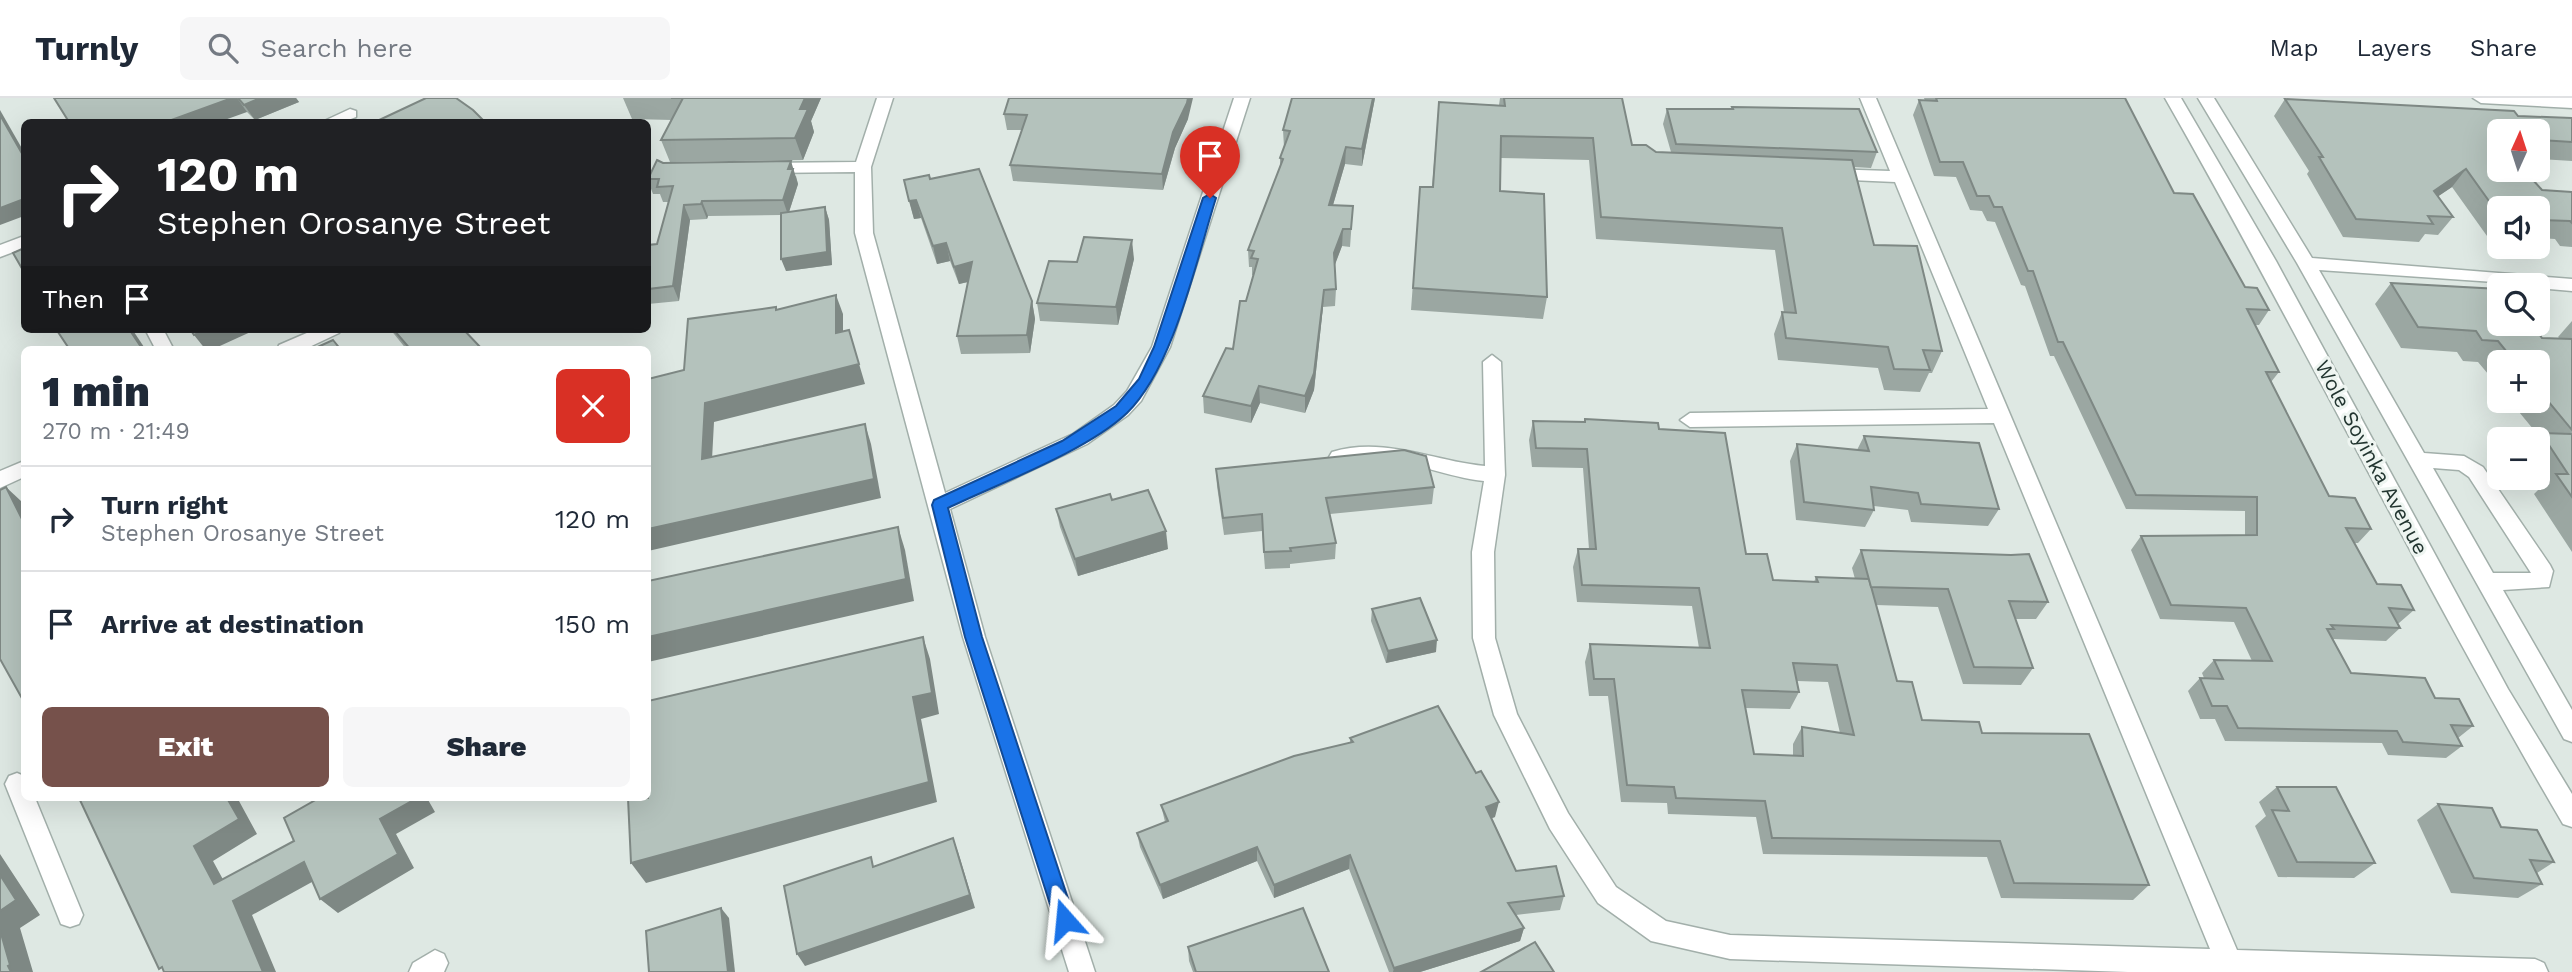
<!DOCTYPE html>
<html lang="en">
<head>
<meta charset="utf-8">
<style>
	:root { --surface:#fff; --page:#f6f6f7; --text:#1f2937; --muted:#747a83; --line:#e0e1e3; --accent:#76514b }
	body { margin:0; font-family:"Work Sans",sans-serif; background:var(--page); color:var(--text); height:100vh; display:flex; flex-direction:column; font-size:26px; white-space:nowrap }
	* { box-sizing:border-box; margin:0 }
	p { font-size:23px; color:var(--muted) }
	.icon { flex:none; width:38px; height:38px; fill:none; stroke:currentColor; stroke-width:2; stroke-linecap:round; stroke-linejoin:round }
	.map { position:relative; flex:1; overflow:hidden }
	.panel { position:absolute; left:21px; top:248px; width:630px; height:455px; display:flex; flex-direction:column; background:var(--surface); border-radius:10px; box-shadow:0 7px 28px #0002 }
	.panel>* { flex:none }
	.guide { position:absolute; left:21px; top:21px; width:630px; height:214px; border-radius:10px; box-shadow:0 7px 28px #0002; background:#202124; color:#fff; overflow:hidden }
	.needle { width:46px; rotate:3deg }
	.fabs { position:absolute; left:2487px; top:21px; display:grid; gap:14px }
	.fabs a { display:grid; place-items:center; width:63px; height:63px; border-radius:10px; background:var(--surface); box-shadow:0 7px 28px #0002; font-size:35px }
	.pin { position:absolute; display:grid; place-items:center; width:60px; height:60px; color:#fff; margin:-72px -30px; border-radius:50% 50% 50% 0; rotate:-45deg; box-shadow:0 0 7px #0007 }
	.pin .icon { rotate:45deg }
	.me { position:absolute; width:77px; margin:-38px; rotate:342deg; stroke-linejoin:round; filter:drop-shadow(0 0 5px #0008) }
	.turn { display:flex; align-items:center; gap:24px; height:147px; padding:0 21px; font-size:32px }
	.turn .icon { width:91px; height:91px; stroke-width:2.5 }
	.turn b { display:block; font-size:49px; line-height:60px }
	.then { display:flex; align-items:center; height:66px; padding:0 21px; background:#0003; gap:14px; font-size:26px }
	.round { display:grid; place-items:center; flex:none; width:74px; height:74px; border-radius:10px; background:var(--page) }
	.overview { display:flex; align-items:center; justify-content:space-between; height:119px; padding:0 21px }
	h1 { font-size:42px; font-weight:800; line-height:52px }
	.primary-button { display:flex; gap:14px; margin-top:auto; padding:14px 21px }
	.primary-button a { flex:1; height:80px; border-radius:10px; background:var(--accent); color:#fff; font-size:28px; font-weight:800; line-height:80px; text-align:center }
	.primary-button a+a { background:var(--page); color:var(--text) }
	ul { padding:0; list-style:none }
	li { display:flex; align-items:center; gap:21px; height:105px; padding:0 21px; border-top:2px solid var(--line) }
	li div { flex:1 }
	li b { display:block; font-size:26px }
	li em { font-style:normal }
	header { display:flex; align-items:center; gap:42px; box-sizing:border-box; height:98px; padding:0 35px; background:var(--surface); border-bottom:2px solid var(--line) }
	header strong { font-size:33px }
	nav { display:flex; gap:38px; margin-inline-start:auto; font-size:24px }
	.search { width:490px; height:63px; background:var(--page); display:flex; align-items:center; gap:18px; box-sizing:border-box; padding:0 24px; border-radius:10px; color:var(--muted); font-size:26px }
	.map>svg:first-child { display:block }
</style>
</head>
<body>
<header>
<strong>Turnly</strong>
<div class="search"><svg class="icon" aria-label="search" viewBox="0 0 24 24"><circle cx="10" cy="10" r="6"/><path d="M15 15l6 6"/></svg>Search here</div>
<nav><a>Map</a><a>Layers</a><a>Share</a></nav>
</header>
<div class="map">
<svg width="2572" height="874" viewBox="0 0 2572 874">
	<rect width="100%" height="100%" fill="#dee8e3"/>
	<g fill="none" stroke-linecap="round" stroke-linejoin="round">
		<defs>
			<g id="minor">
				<path d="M877,0H893L871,69L873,135L945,395L1073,336L1114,307L1127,293L1152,249L1234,0H1250L1170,249L1141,303L1128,317L1087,346L950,411L985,539L1095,874H1069L963,539L855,135V74L765,75L757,70L765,65L856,64Z"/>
				<path d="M1860,0H1876L2237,852L2535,861L2544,865L2548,874H2128L1730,861L1651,843L1598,805L1550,731L1494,617L1473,540L1472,454L1484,383C1450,380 1413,363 1381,361C1365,360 1348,369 1332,364L1329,359L1332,354C1384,338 1433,363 1485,368L1483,264L1492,257L1501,264L1505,377L1494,454L1495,540L1517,616L1568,715L1616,789L1666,823L1730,837L2210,851L1994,325L1690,329L1680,322L1690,315L1988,311L1895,84L1828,81L1820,76L1828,71L1890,73Z"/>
				<path d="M2165,0H2181L2276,163L2508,591L2572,696V729L2563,726C2423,488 2302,240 2165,0Z"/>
				<path d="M2198,0H2214L2312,160L2572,181V193L2538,190V187L2319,172L2424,355L2464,358L2483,369L2550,467L2553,473L2549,489L2503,492L2572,612V644L2564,641L2297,165ZM2433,370L2459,372L2469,379L2531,475H2493Z"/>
				<path d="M2473,0H2572V10L2481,5Z"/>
				<path d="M350,11L356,13V19L343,24H322Z"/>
				<path d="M24,138V150L0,159V147Z"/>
				<path d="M145,231H163L174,252H156Z"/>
				<path d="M316,231H341L339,235L303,252H277L279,247Z"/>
				<path d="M24,363V379L0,390V373Z"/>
				<path d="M17,675L24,678V700H35L83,817L79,826L70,829L61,826L5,686L9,678Z"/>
				<path d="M435,852L444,856L448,865L444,874H409L413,865Z"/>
			</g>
		</defs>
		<use href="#minor" stroke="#a2afaa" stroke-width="3"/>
		<use href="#minor" fill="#fff" fill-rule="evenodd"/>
	</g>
	<g fill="#9ba7a2" fill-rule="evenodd">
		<path d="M54,0H296L299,4L255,22L247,14Z"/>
		<path d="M623,0H821L811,23L814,34L803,62L670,64L661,42L672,22L632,21Z"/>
		<path d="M1375,0L1362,68L1345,66L1333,107L1353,108L1350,149L1342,148L1334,168L1336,191L1335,208L1323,209L1314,292L1305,315L1260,305L1251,325L1204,315L1203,298L1233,251L1246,203L1253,177H1252V169H1249L1248,152L1280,68V60L1284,49L1283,32Z"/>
		<path d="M1500,0H1622L1632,47L1656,54H1671L1663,26L1667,11H1731L1732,9L1877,54L1871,70L1854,69L1874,147L1942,253L1932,275H1929L1920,294L1884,292L1878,270L1778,262L1774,236L1782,214H1784L1775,152L1596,141L1589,62L1501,60L1500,93L1547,199L1543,221L1411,212L1420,89H1432L1439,4L1499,7Z"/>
		<path d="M1924,0H2125L2174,95L2245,189L2269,212L2259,227H2254L2279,274L2271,284L2329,398L2371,431L2358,445H2354L2377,486L2414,512L2399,525H2398L2400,530L2386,543L2333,541L2351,575L2435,600L2473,628L2458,640L2462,648L2446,660L2388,657L2382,645L2225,643L2215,621H2200L2188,593L2200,580H2204L2202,575L2214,562L2252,563L2234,524L2160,521L2131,452L2141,438L2245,437V413L2126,411L2054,258H2050L2025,188L2021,187L1995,124L1987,123L1982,113L1970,112L1956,79L1934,78L1913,17L1919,2L1925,3Z"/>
		<path d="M2285,1L2518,18L2572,20V63L2538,61V33H2499V72L2542,92L2572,94V149L2560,148L2555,141L2538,140V110H2499V139L2487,138L2452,89L2438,98L2453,119L2438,137L2425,136L2419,144L2343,139L2307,76L2309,73L2274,18Z"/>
		<path d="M1004,16L1188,21L1175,50L1163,92L1013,83L1010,67L1022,32H1007Z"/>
		<path d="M663,65L796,78L798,86L789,114L825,109L829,122L832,167L786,173L781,117L708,118L707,121L690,122L679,203L648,206V147L657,146L669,104H663L660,96H653L648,83V80Z"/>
		<path d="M930,81L1032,203L1035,221L1030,255L961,256L957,238L968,184L959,186L950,163L937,166L921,120L914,121L904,82Z"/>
		<path d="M1134,161L1118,227L1040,223L1037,205L1077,164Z"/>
		<path d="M2391,185L2542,240H2559L2558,239L2572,223V454L2534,396L2541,389L2535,380H2538V341H2534L2538,337L2510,303H2538V264H2499V289L2478,264L2463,263L2457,254L2401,250L2375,206Z"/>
		<path d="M390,231H463L483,252H407Z"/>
		<path d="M1585,321L1659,331L1746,456L1773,482L1814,484L1816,479L1855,481L1852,470L1861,452L2048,504L2036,521H2015L2033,570L2021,587L1963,586L1938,509L1876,507L1897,583L1922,622L1982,635L2149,787L2133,802L2001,800L1987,759L1763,756L1756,719L1668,716L1667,705L1621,704L1608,598H1589L1585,564L1590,546L1699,550L1692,508L1577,504L1573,469L1578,451H1589L1583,370L1532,369L1529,342L1533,323L1584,324ZM1797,583L1828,584L1840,635L1802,629L1793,646V658L1754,656L1745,610L1790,611L1799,594Z"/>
		<path d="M1864,338L1999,411L1988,428L1911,424L1908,412L1874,408V412L1865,429L1796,422L1790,363L1797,346L1857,352Z"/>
		<path d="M1216,371L1434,389L1432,406L1330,416L1336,445L1335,461L1290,466V470L1265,471L1262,433L1224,437L1217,388Z"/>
		<path d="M1112,402L1168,451L1078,478L1060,429L1056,411Z"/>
		<path d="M1372,511L1436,554L1386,565L1371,523Z"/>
		<path d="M1350,640L1495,719L1492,720L1516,773L1564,798L1560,812L1516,817L1524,830L1520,843L1420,874H1389L1349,771L1274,800L1257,763L1163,801L1140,749L1137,735L1165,724L1161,707L1350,645Z"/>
		<path d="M2277,689L2375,765L2354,780L2278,779L2255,728L2266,718L2259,704Z"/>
		<path d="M2438,706L2501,729L2554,764L2537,775L2542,786L2518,800L2451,795L2417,722Z"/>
		<path d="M1188,849L1329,874H1193L1189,863Z"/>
	</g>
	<g fill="#7e8884">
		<path d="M232,0H237L247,14L219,24H166Z"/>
		<path d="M260,0H296L299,4L255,22L244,7Z"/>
		<path d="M805,0H821L811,23L814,34L803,62L795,40L800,11Z"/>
		<path d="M1188,0H1193L1188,21L1175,50L1163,92L1162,76L1173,34Z"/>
		<path d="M1373,0H1375L1362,68V51Z"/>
		<path d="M0,12L24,54V59L0,17Z"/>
		<path d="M1346,49L1345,66L1328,124L1329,107Z"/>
		<path d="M791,63L798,86L788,117L783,102L788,71Z"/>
		<path d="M2466,71L2452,89L2421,110L2434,93Z"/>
		<path d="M24,101V118L0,127V110Z"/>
		<path d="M916,102L921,120L914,121L909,103Z"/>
		<path d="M702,103L708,118L707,121L701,106Z"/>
		<path d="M684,107L690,122L679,203L673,188Z"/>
		<path d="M825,109L829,122L832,167L786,173L781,161Z"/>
		<path d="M1343,131L1342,148L1333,172L1334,155Z"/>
		<path d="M1132,142L1134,161L1118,227L1116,209Z"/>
		<path d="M946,145L950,163L937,166L933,148Z"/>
		<path d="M972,164L976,182L959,186L954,169Z"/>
		<path d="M1324,192L1323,209L1314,292L1305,315V298Z"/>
		<path d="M836,197L843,216V255L836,235Z"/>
		<path d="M1032,203L1035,221L1030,255L1027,237Z"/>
		<path d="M129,231H132L146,252H143Z"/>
		<path d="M207,231H257L211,252H206L194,237Z"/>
		<path d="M849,232L865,286L714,324L711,380L702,361L705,305Z"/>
		<path d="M1259,288L1260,305L1251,325V308Z"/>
		<path d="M865,326L871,346L881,400L648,453V431Z"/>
		<path d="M6,389L22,404L24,409V425Z"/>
		<path d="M898,429L905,452L914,503L648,564V539Z"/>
		<path d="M1166,433L1168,451L1078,478L1075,461Z"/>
		<path d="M923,539L930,561L939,616L921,621L937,704L646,785L631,765L913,599Z"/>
		<path d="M1437,542L1436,554L1386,565L1388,553Z"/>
		<path d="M227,700H243L239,703L257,736L213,763L233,800L214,786L194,748Z"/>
		<path d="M417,700H427L435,714L396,736L414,770L338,815L320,801L380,721Z"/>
		<path d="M1499,704L1495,719L1483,723L1486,709Z"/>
		<path d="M953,740L958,754L975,810L805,868L797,856Z"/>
		<path d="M1257,749V763L1163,801L1160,787Z"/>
		<path d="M0,756L40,817L20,830L33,874H11L8,868L0,832Z"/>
		<path d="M1350,757L1349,771L1274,800V787Z"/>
		<path d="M304,764L321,779L252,817L276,874H263L233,803Z"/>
		<path d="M721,810L729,820L735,874H728Z"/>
		<path d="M1524,830L1520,843L1420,874H1393L1394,870Z"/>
	</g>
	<g fill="#b4c2bc" stroke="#7e8884" stroke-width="2" fill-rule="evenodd">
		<path d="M54,0H232L166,24H69Z"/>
		<path d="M238,0H260L244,7Z"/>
		<path d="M426,0H456L473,12L485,24H375Z"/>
		<path d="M671,0H805L800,11H808L795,40L661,42L683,0Z"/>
		<path d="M1009,0H1188L1187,5L1173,34L1162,76L1010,67L1027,17L1004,16Z"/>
		<path d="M1292,0H1373L1362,51L1346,49L1329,107L1353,108L1351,131H1343L1334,155L1336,191L1324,192L1314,275L1305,298L1259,288L1251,308L1203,298L1226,250L1233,251L1240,203H1246L1258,161L1251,160L1254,153L1248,152L1283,61L1280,60L1290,33L1283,32Z"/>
		<path d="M1504,0H1622L1632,47H1646L1656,54L1852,62L1874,147L1917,148L1942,253L1923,252L1930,272L1894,271L1888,249L1786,240L1782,214L1796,215L1782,130L1601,119L1593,40L1501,38L1500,93L1544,96L1547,199L1413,190L1420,89H1433L1439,4L1505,8Z"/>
		<path d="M1936,0H2125L2174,95L2193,96L2245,189L2257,190L2269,212L2247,211L2279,274H2266L2329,398L2355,400L2371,431L2346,430L2377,486L2401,487L2414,512L2389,510L2400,530L2331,527L2334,531H2327L2351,575L2425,580L2435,600L2459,601L2473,628L2451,627L2462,648L2403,644L2397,633L2238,630L2227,608H2212L2200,580L2223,581L2214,562L2272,563L2246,510L2171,507L2141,438L2257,437V399L2136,397L2063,244H2058L2033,173H2028L2002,109H1994L1989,98H1977L1963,64H1940L1919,2L1937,3Z"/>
		<path d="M2285,1L2514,13L2518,18L2572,20V44L2538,42V33H2499V39H2495L2499,44V72H2524L2542,92L2572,94V125L2570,123L2538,122V110H2499V117L2466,71L2434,93L2453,119L2428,118L2433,126L2356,121L2319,59H2323Z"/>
		<path d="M1732,9L1859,11L1877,54L1676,46L1667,11H1733Z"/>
		<path d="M0,17L24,59V101L0,110Z"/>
		<path d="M657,62L663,65L791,63L788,71H793L783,102L702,103L701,106L684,107L673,188L648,191V147L657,146L673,88L657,89L659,81H648Z"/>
		<path d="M979,71L1032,203L1027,237L957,238L972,164L954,169L946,145L933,148L916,102L909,103L904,82L929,77L930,81Z"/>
		<path d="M825,109L827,154L781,161V115Z"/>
		<path d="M1084,139L1132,142L1116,209L1037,205L1049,163L1077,164Z"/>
		<path d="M24,150V174L13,155Z"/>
		<path d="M2391,185L2499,191V226H2532L2542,240L2572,241V332L2538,291V264H2515L2498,243L2482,242L2476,233L2418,229Z"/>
		<path d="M836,197V235L849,232L859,266L705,305L702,361L865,326L874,381L648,431V281L684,272L688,221L776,209V212Z"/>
		<path d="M56,231H129L143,252H70Z"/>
		<path d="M190,231H207L194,237Z"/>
		<path d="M393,231H463L483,252H411Z"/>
		<path d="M333,242L341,252H311Z"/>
		<path d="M1585,321L1658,325L1659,331L1725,335L1746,456H1767L1773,482L1818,484L1816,479L1869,481L1897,583L1912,584L1922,622L1979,624L1982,635L2089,636L2149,787L2014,785L2000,743L1772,740L1765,703L1676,700L1674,689L1627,687L1614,581H1594L1590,546L1710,550L1699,490L1582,487L1578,451H1596L1587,351L1536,350L1533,323L1585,324ZM1793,565L1837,567L1854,637L1802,629L1803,658L1754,656L1742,592L1799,594Z"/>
		<path d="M2541,335L2572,336V399L2556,376H2568Z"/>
		<path d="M1864,338L1979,345L1999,411L1921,406L1918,395L1871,389L1874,412L1804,404L1797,346L1869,353Z"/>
		<path d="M1404,352L1426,358L1434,389L1326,400L1336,445L1290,450L1291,453L1264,454L1262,416L1223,420L1216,371Z"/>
		<path d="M6,389L24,425V604L0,561V392Z"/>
		<path d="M1148,392L1166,433L1075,461L1056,411L1110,396L1112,402Z"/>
		<path d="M898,429L906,481L648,539V483Z"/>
		<path d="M1861,452L2011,457L2029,456L2048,504L2009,503L2033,570L1974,569L1948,491L1871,489Z"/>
		<path d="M1420,500L1437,542L1388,553L1372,511Z"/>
		<path d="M923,539L932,595L913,599L929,684L631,765L628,700H648V603Z"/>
		<path d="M1438,608L1476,675L1481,673L1499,704L1486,709L1516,773L1556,768L1564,798L1508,805L1524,830L1394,870L1350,757L1274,787L1257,749L1160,787L1137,735L1168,723L1161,707L1294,658L1353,644L1350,640Z"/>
		<path d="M2277,689H2336L2375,765L2297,764L2272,712L2289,713Z"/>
		<path d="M79,700H227L239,721L194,748L214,786L294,743L284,720L319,700H417L380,721L398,756L320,801L304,764L233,803L263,874H164L162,869L159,871Z"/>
		<path d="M2438,706L2492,710L2501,729L2537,732L2554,764L2530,762L2542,786L2474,780Z"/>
		<path d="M953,740L970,797L797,856L784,788L871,759L873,769Z"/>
		<path d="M0,777L16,802L0,813Z"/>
		<path d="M721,810L728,874H649L646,833Z"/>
		<path d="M1303,810L1329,874H1196L1188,849Z"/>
		<path d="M0,832L10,867L8,868L11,874H0Z"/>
		<path d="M1535,844L1554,874H1481Z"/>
	</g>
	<path fill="#1a73e8" stroke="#114b97" stroke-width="2" d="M1210,96L1216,100C1196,163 1174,269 1127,315C1087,353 1000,385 948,410L982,539L1075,822L1072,829L1065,832L1058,829L1055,822L965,539L932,407L934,402L1062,343L1116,308L1139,281L1154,249L1203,100Z"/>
	<g text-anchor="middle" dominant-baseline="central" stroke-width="6" stroke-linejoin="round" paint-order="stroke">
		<g font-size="21" fill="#223530" stroke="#eef5f1">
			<text transform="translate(2372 359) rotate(62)">Wole Soyinka Avenue</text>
		</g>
	</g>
</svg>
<div class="fabs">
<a><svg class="needle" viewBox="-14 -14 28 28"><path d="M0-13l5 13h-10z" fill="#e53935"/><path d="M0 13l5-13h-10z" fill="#747a83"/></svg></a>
<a><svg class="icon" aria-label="sound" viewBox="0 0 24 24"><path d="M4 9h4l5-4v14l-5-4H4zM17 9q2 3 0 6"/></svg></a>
<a><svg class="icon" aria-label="search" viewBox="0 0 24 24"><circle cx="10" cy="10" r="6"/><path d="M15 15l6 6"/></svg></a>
<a>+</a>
<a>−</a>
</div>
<div class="pin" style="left:1210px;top:100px;background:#d93025"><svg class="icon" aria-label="arrive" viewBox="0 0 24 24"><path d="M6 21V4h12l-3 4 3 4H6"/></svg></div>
<svg class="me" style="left:1065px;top:822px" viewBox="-20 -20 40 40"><path d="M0-17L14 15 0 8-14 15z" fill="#1a73e8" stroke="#fff" stroke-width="4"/></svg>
<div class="guide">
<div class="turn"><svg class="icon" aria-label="right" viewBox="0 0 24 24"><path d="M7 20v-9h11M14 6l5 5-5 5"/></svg><div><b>120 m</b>Stephen Orosanye Street</div></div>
<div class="then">Then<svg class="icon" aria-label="arrive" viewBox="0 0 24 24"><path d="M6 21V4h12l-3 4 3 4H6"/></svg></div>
</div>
<section class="panel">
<div class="overview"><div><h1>1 min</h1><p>270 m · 21:49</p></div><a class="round" style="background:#d93025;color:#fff"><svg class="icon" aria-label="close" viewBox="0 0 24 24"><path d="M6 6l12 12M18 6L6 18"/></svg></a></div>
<ul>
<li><svg class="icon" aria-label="right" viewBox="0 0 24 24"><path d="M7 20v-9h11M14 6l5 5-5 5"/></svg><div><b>Turn right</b><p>Stephen Orosanye Street</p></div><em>120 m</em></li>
<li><svg class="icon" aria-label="arrive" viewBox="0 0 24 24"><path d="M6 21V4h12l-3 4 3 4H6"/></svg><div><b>Arrive at destination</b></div><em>150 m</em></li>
</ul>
<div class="primary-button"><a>Exit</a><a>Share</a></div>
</section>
</div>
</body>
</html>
